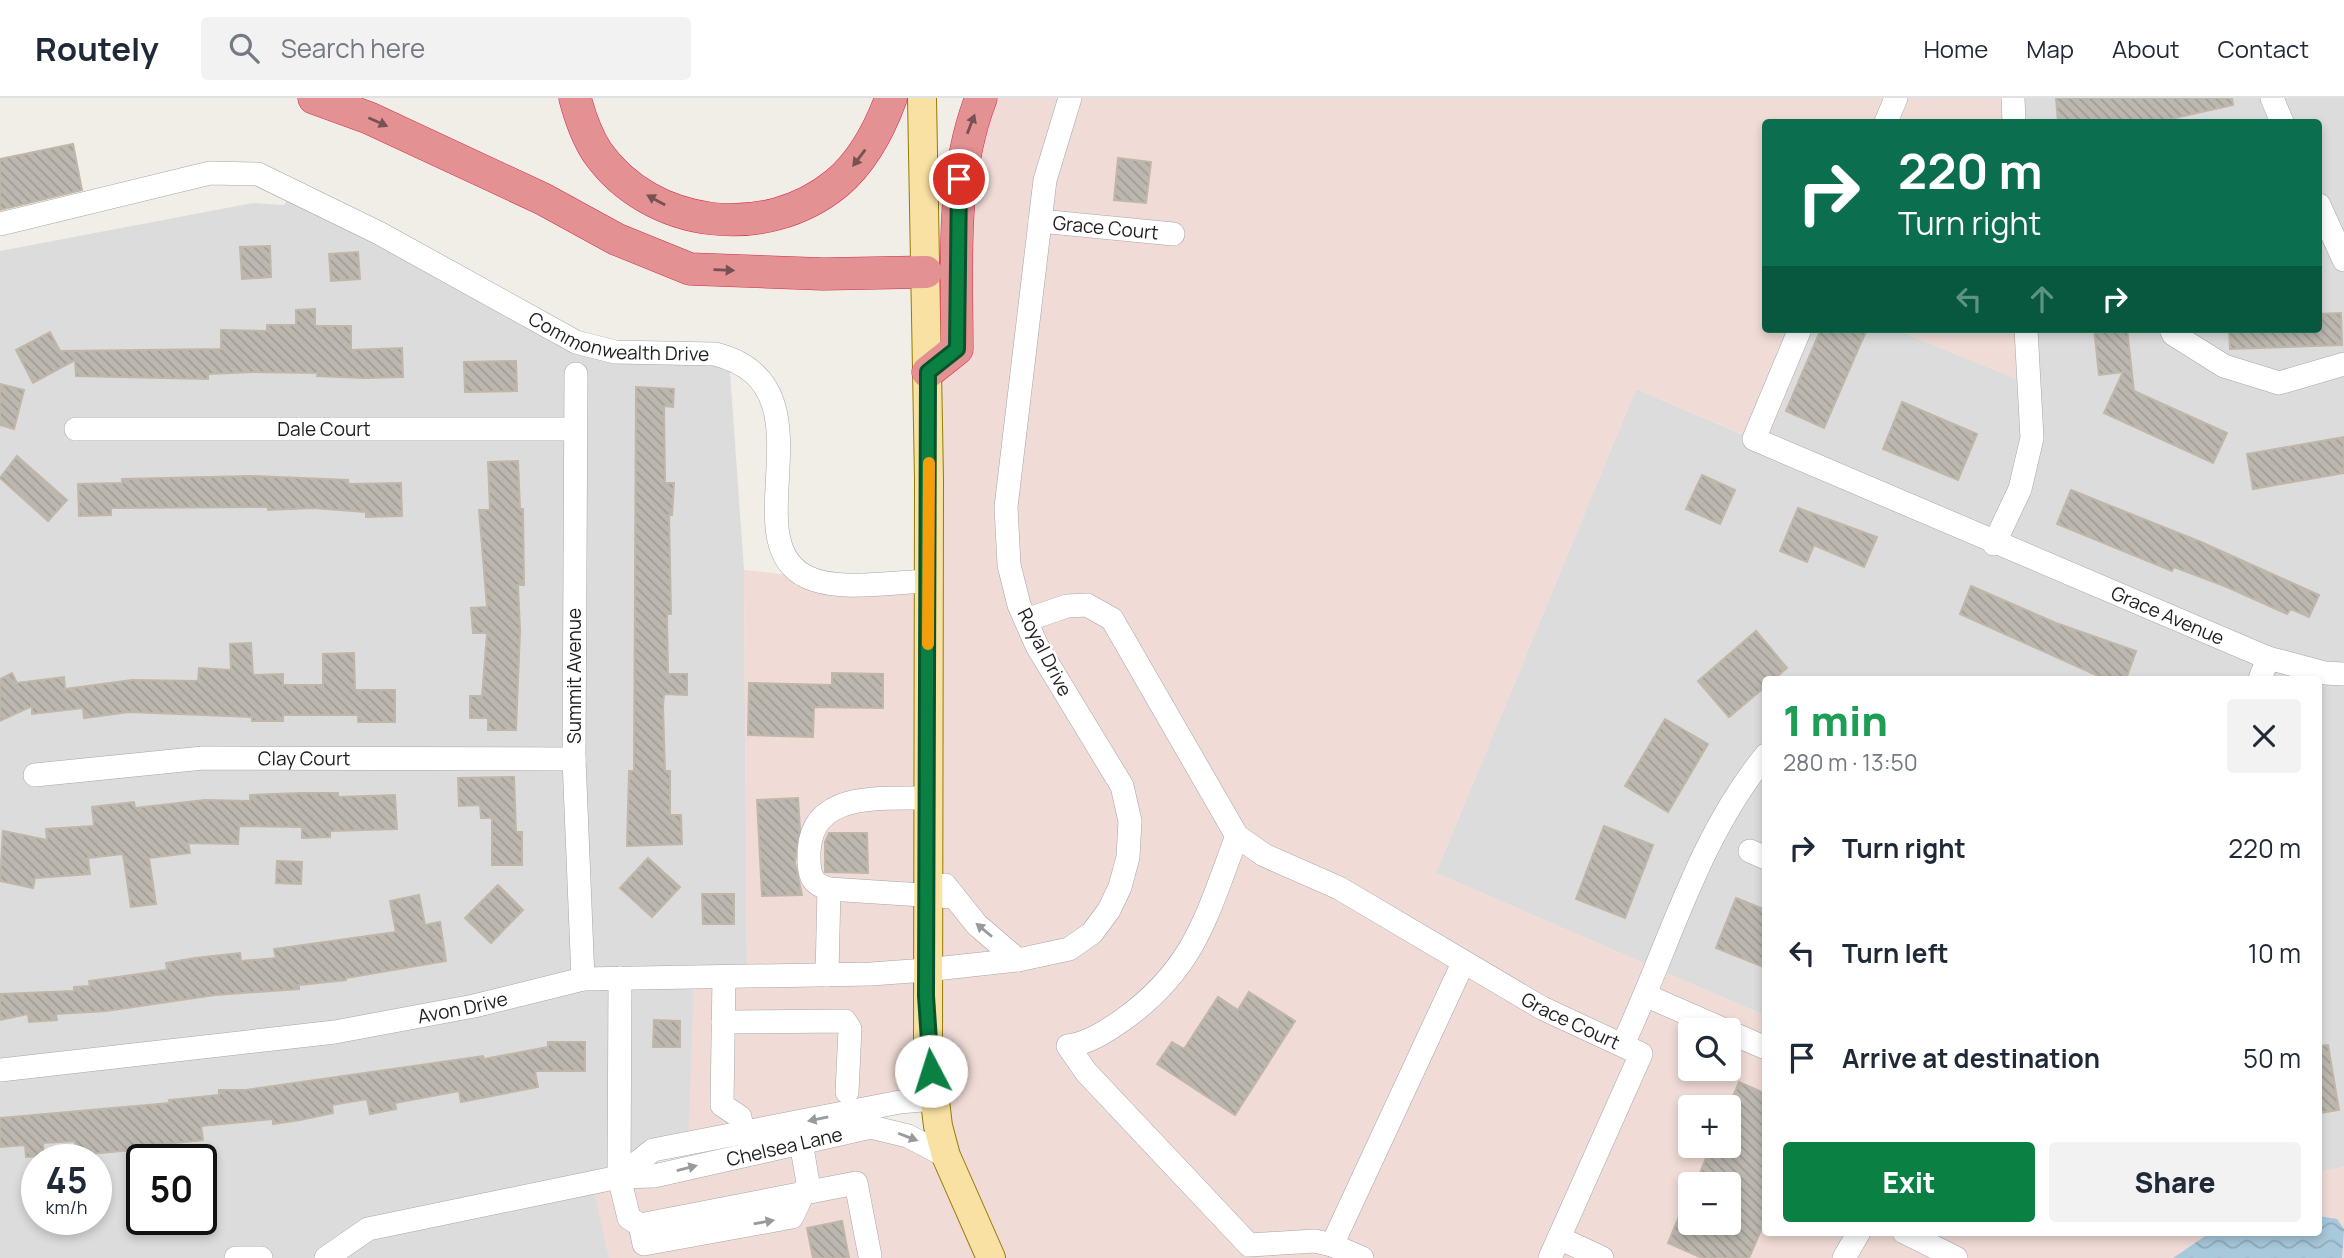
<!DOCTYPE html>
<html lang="en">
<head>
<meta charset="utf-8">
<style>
	:root { --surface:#fff; --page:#f2f2f3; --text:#1f2937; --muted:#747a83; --line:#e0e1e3; --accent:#0b8043 }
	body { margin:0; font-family:Manrope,sans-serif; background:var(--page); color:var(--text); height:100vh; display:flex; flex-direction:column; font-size:26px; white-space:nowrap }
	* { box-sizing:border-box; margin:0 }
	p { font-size:23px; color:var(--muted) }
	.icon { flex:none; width:38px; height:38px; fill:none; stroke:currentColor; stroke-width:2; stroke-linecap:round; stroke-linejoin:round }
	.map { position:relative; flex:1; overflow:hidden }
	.panel { position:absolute; left:1762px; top:578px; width:560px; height:560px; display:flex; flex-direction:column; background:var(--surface); border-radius:7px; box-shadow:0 4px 10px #0003 }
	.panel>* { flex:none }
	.top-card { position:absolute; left:1762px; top:21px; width:560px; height:214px; border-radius:7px; box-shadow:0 4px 10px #0003; background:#0b6e4f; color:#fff; overflow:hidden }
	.buttons { position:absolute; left:1678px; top:920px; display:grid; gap:14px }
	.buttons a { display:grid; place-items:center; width:63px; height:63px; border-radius:7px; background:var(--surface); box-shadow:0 4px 10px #0003; font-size:35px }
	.speed { position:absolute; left:21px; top:1046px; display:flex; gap:14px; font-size:35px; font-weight:700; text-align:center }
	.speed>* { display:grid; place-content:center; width:91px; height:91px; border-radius:50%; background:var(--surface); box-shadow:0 4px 10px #0003; line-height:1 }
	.speed small { font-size:18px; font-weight:400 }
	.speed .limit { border:4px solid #111; border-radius:10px; background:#fff; color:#111 }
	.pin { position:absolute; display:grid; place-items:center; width:60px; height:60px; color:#fff; margin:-30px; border:4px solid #fff; border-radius:50%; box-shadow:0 2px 7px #0007 }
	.me { position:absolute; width:77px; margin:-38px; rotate:355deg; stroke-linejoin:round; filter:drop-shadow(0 0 5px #0008) }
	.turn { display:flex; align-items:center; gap:24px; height:147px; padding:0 21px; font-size:32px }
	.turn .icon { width:91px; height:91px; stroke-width:2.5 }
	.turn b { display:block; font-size:49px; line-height:60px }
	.lanes { display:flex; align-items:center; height:66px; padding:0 21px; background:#0003; justify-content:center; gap:35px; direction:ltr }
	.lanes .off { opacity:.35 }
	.round { display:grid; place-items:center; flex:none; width:74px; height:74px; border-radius:7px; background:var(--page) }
	.summary { display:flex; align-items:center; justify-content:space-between; height:119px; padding:0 21px }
	h1 { font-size:42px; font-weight:800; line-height:52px; color:#1e9e55 }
	.cta { display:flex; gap:14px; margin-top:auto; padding:14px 21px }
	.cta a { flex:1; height:80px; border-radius:7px; background:var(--accent); color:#fff; font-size:28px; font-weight:800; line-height:80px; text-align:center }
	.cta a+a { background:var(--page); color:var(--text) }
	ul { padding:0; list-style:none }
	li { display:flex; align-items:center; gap:21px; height:105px; padding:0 21px }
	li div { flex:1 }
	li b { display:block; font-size:26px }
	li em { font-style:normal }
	header { display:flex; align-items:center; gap:42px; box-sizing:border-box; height:98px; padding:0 35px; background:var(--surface); border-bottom:2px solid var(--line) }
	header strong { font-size:33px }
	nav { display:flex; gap:38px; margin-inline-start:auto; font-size:24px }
	.search { width:490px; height:63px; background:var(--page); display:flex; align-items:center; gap:18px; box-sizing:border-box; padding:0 24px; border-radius:7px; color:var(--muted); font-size:26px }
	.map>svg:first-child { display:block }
</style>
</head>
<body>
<header>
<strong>Routely</strong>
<div class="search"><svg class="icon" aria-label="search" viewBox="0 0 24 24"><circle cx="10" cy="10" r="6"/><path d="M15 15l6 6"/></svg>Search here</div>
<nav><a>Home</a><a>Map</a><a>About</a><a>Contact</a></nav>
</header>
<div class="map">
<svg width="2344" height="1160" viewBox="0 0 2344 1160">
	<defs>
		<pattern id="water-waves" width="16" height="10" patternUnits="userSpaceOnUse" patternTransform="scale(1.75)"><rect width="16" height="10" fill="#a8c8db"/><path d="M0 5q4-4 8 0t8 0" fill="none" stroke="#90abbc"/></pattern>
		<pattern id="building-back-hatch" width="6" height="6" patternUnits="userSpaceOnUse" patternTransform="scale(1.75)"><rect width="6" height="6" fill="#bcb7af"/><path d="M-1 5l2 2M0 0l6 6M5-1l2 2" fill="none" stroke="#a19d96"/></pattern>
	</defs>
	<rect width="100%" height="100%" fill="#f0eee6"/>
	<g fill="#dddcdc" fill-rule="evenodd">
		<path d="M2013,0H2344V1069L2319,1074V581H1766V918L1436,775L1636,291L1753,341L1810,231H1894L2029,286L2026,231H2319V24H2014Z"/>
		<path d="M295,92L563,237L729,260L744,472L747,878L688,1047L593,1085L609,1160H0V153L253,105L284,107ZM37,1062H96V1122H37ZM142,1062H201V1122H142Z"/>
	</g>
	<g fill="#f0dbd6" fill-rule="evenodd">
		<path d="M981,0H2013L2014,24H1766V231H1813L1766,346L1636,291L1436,775L1766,918V1134H2319V1074L2344,1069V1160H609L592,1085L871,1029L945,1057L933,1001L688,1047L694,879L747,878L744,472L806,479L929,483L928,274L957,251ZM1690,933H1729V971H1690ZM1690,1010H1729V1048H1690ZM1690,1087H1729V1125H1690Z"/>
		<path d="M1894,231H2026L2029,286Z"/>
	</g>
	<path fill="url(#water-waves)" d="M2319,1118L2337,1121L2344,1131L2342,1160H2173L2211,1134H2319Z"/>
	<g fill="url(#building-back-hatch)" stroke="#c1b7a9" stroke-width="2">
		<path d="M2056,0H2232L2233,7L2157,24H2058Z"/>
		<path d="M73,46L82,92L0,112V61Z"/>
		<path d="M1118,60L1151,64L1146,105L1114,102Z"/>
		<path d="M270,148L271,179L242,181L240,149Z"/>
		<path d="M358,154L360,181L331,183L329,156Z"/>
		<path d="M315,211V228H351V252L402,250L403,279L365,280L317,278L318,275L253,274L208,276V281L76,278L75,262L33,285L16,252L50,234L60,253L221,251V232L267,233V227H296V212Z"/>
		<path d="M2341,215L2342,247L2230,251L2229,231H2319V216Z"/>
		<path d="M1821,231H1867L1824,330L1786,313Z"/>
		<path d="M2094,231H2127L2134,293L2227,335L2213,365L2104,315L2123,274L2099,277Z"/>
		<path d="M516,263L517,293L465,294L464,264Z"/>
		<path d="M0,286L24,292L14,331L0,327Z"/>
		<path d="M636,289L674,291L673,309L664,308L665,385H674L672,417H669L671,516H667L668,576H687V597L664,596L663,608L665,673H670V717H681L682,746L627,748L629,673H634Z"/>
		<path d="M1902,304L1977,336L1958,382L1883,351Z"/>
		<path d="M2344,339V375L2253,391L2247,356Z"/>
		<path d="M17,358L67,402L48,423L0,380Z"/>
		<path d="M518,363L520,411H523L524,487H518L520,533L516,632H488V620H470V598H482L487,535H473L471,510L487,509L479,412H490L488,364Z"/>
		<path d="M1702,377L1735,392L1720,426L1686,411Z"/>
		<path d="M252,378L348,382V386L401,385L402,418L366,419V414L313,410L268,412V409L111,410V417L79,418L78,386L122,385V381Z"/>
		<path d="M2071,392L2201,444L2319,497L2309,519L2291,511L2287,516L2227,489L2174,469L2172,473L2057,426Z"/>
		<path d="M1798,410L1877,439L1864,469L1814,447L1807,464L1780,453Z"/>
		<path d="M1971,488L2056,525L2136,553L2126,581H2106L2094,576L1960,516Z"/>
		<path d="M1756,533L1787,570L1774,581H1766V588L1729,619L1698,583Z"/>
		<path d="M251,545L253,577L283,576V587H323V556L354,555L355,592H395V624H358V617H283V623H252V619L129,614L84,620L83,610L32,616V608L0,623V581L12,575L17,585L64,579L65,591L132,582L198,583L199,570L231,572L230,546Z"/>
		<path d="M832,575L883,576V610L814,609L813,639L748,637L749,585L832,587Z"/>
		<path d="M1665,621L1708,646L1668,714L1625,688Z"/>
		<path d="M514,679L516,734H522V767H492V720H481L480,707L459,708L458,680Z"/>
		<path d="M302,695H338V699L395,697L397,731L330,733V739L302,740V729L239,728L238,746L188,745L190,755L149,760L156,806L131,809L123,756L88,760L90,776L35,780L33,790L0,783L3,733L47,742L46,731L94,728L92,709L134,704L135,710L205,702L250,703V697Z"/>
		<path d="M798,700L800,732L795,765L802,797L762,798L757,702Z"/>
		<path d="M1604,728L1653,747L1625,820L1576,801Z"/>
		<path d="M829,735H867L868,775L825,774V744Z"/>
		<path d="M648,760L680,789L652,819L620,790Z"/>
		<path d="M277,763L302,764L301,786L276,785Z"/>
		<path d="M498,787L523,812L491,845L465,820Z"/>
		<path d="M702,796H734V826H703Z"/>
		<path d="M419,797L425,827L440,824L446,863L346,880V882L299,887V891L215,897L106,913L56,916L57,922L29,924L28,916L0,922V896L74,893V889L90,888L89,883L167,872L166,865L195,860L240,855L241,863L276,860L274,851L396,834L390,803Z"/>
		<path d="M1736,800L1766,812V870L1716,850Z"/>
		<path d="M1249,894L1295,923L1235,1017L1157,966L1172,944L1184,951L1218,899L1238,912Z"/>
		<path d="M654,922L680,923V949H653Z"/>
		<path d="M548,944H585V973H535L538,989L461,1004L459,993L395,1005L396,1011L370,1016L367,1001L332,1007L333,1015L300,1022L273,1026V1021L201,1028L203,1042L155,1047L156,1050L77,1057L75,1043L43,1045L44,1058L26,1059L25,1047L0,1049V1020L170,1005L169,1002L219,997V992H246L483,958L484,961L548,949Z"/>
		<path d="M2328,947L2339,1012L2319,1015V948Z"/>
		<path d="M1739,984L1766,996V1121L1749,1160H1702L1668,1145L1690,1092V1125H1729V1087H1695L1711,1048H1729V1008Z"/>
		<path d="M842,1123L849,1160H813L807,1130Z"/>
	</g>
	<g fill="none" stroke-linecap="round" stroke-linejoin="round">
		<defs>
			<g id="minor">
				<path d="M2013,0L2014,24"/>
				<path d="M2272,0L2282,24"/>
				<path d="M1886,24L1896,0"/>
				<path d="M2319,107L2344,162"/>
				<path id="s1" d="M1040,123L1173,136"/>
				<path id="s2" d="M0,126L210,75L258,76L379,135L576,244L615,254L715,256C838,287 730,442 807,479C838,494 894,484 929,483"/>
				<path id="s3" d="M1800,231L1754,341L2268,560L2325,575L2344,576"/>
				<path d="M2171,231L2173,236L2224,268L2279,285L2344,266"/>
				<path d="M576,276L574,661L583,881"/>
				<path id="s4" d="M76,331H575"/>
				<path d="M1994,446L2020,391L2032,340L2026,231"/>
				<path d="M1026,522L1067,508L1087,507L1112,521L1237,738C1207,816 1196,869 1124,921C1107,933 1089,945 1068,948L1086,974L1249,1147L1315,1143L1332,1147L1362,1160"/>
				<path d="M2260,581L2268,560"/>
				<path id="s5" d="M35,677L203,660L574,661"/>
				<path d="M927,700C877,701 805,692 809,764C810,780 813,786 829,791L953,799"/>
				<path id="s6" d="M1237,738L1264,757L1339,790L1542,910L1641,956L1550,1160"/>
				<path d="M1750,753L1766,760"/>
				<path d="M945,787L977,827L1018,862"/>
				<path d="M827,877L829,791"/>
				<path d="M724,879L722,1007L740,1019L743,1036"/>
				<path d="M620,880L619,1079L629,1120L640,1127L644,1146L792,1119L808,1085L801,1044"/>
				<path d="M1645,897L1727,933"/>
				<path d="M723,924L845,923L850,931L847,994"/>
				<path d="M1729,934L1766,950"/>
				<path d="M1623,946C1669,849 1697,741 1766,657"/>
				<path id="s7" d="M0,972L335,934L474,908L583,881L871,876L926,872L1018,862L1069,851L1092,835L1109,812L1120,789L1128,759L1130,723L1122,688L1037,548L1019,507L1009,467L1006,409L1045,82L1070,0"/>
				<path d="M619,1079L653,1052L900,1004L933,1001"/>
				<path d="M640,1127L856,1085L870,1158"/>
				<path d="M1904,1134L1956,1160"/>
				<path d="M1559,1140L1602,1160"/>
				<path d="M1332,1147L1463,865"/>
				<path d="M236,1160H261"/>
				<path id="s8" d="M326,1160L368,1131L619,1079L654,1078L871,1029L908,1038L946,1058"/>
				<path d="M1844,1160L1859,1134"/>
			</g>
			<path id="major" d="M922,0L929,381L928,945L938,1028L946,1058L991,1160"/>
			<g id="highway">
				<path d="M314,0L369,20L543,101L616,141L690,171L823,176L926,174"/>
				<path d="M575,0C580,19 586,37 597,54C651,131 766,144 837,85C862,64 880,30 891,0"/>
				<path d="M928,274L957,251C957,166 950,81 981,0"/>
			</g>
		</defs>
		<use href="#minor" stroke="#a6a6a6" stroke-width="24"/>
		<use href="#major" stroke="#947c06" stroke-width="30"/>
		<use href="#highway" stroke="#d42d4b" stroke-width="33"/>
		<use href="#minor" stroke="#fff" stroke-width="23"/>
		<use href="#major" stroke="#f8e1a3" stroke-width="28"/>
		<use href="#highway" stroke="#e39193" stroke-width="32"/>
	</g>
	<defs><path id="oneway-solid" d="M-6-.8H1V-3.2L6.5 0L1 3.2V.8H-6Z" transform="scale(1.75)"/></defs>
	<g fill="#775253">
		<use href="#oneway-solid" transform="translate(378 24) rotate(24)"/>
		<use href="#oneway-solid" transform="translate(971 26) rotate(-69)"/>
		<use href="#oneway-solid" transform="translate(859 60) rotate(127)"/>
		<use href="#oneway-solid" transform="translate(656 102) rotate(-151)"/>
		<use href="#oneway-solid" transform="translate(724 172) rotate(2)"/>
	</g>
	<g fill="#9a9a9a">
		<use href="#oneway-solid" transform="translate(984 832) rotate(-140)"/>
		<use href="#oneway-solid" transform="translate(818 1021) rotate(169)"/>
		<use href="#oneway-solid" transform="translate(908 1039) rotate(21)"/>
		<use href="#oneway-solid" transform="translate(687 1070) rotate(-14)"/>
		<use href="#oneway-solid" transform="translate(764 1124) rotate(-10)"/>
	</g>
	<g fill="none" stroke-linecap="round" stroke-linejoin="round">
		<defs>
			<path id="route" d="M931,973L926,898L928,274L957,251L959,81"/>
		</defs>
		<use href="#route" stroke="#07532c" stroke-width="18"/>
		<use href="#route" stroke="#0b8043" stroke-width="12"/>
		<path stroke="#f59e0b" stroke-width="12" d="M928,546L929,365"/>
	</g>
	<g text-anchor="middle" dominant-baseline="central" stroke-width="5" stroke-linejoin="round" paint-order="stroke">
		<g font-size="19" fill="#1f1f1f" stroke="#fff">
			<text stroke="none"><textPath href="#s1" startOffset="66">Grace Court</textPath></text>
			<text stroke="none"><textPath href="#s2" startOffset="665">Commonwealth Drive</textPath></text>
			<text stroke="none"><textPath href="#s4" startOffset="248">Dale Court</textPath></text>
			<text stroke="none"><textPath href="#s3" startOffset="569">Grace Avenue</textPath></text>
			<text transform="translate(1045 554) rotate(63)">Royal Drive</text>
			<text transform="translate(574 578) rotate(-90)">Summit Avenue</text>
			<text stroke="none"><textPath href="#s5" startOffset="270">Clay Court</textPath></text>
			<text stroke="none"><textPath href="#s7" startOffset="467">Avon Drive</textPath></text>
			<text stroke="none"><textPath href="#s6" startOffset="382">Grace Court</textPath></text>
			<text stroke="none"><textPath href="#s8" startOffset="476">Chelsea Lane</textPath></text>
		</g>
	</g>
</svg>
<div class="buttons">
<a><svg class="icon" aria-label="search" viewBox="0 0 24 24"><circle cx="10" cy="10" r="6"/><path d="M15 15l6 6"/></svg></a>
<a>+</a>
<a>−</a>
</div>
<div class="speed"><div>45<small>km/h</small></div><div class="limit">50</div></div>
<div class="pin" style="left:959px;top:81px;background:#d93025"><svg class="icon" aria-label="arrive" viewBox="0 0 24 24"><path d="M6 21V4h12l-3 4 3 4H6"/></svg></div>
<svg class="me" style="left:931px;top:973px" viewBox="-20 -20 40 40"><circle r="19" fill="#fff"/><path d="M0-13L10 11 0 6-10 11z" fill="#0b8043"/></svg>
<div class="top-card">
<div class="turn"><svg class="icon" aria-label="right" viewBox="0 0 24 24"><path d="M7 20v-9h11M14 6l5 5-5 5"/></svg><div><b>220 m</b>Turn right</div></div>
<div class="lanes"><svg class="icon off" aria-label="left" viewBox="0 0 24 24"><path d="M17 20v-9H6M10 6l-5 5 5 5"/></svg><svg class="icon off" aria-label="ahead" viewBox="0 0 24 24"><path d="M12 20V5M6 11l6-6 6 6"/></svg><svg class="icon" aria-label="right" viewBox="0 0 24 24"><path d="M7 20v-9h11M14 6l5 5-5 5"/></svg></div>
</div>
<section class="panel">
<div class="summary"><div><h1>1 min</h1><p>280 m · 13:50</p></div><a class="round"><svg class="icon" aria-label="close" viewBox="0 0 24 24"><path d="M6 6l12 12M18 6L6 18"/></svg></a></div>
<ul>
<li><svg class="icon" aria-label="right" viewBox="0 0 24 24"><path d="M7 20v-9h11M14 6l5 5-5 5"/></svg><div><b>Turn right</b></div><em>220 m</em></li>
<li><svg class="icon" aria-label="left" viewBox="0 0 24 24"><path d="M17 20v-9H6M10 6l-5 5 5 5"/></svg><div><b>Turn left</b></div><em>10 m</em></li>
<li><svg class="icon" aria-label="arrive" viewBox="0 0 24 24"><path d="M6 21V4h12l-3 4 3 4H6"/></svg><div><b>Arrive at destination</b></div><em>50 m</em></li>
</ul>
<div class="cta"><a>Exit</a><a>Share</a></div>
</section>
</div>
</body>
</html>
